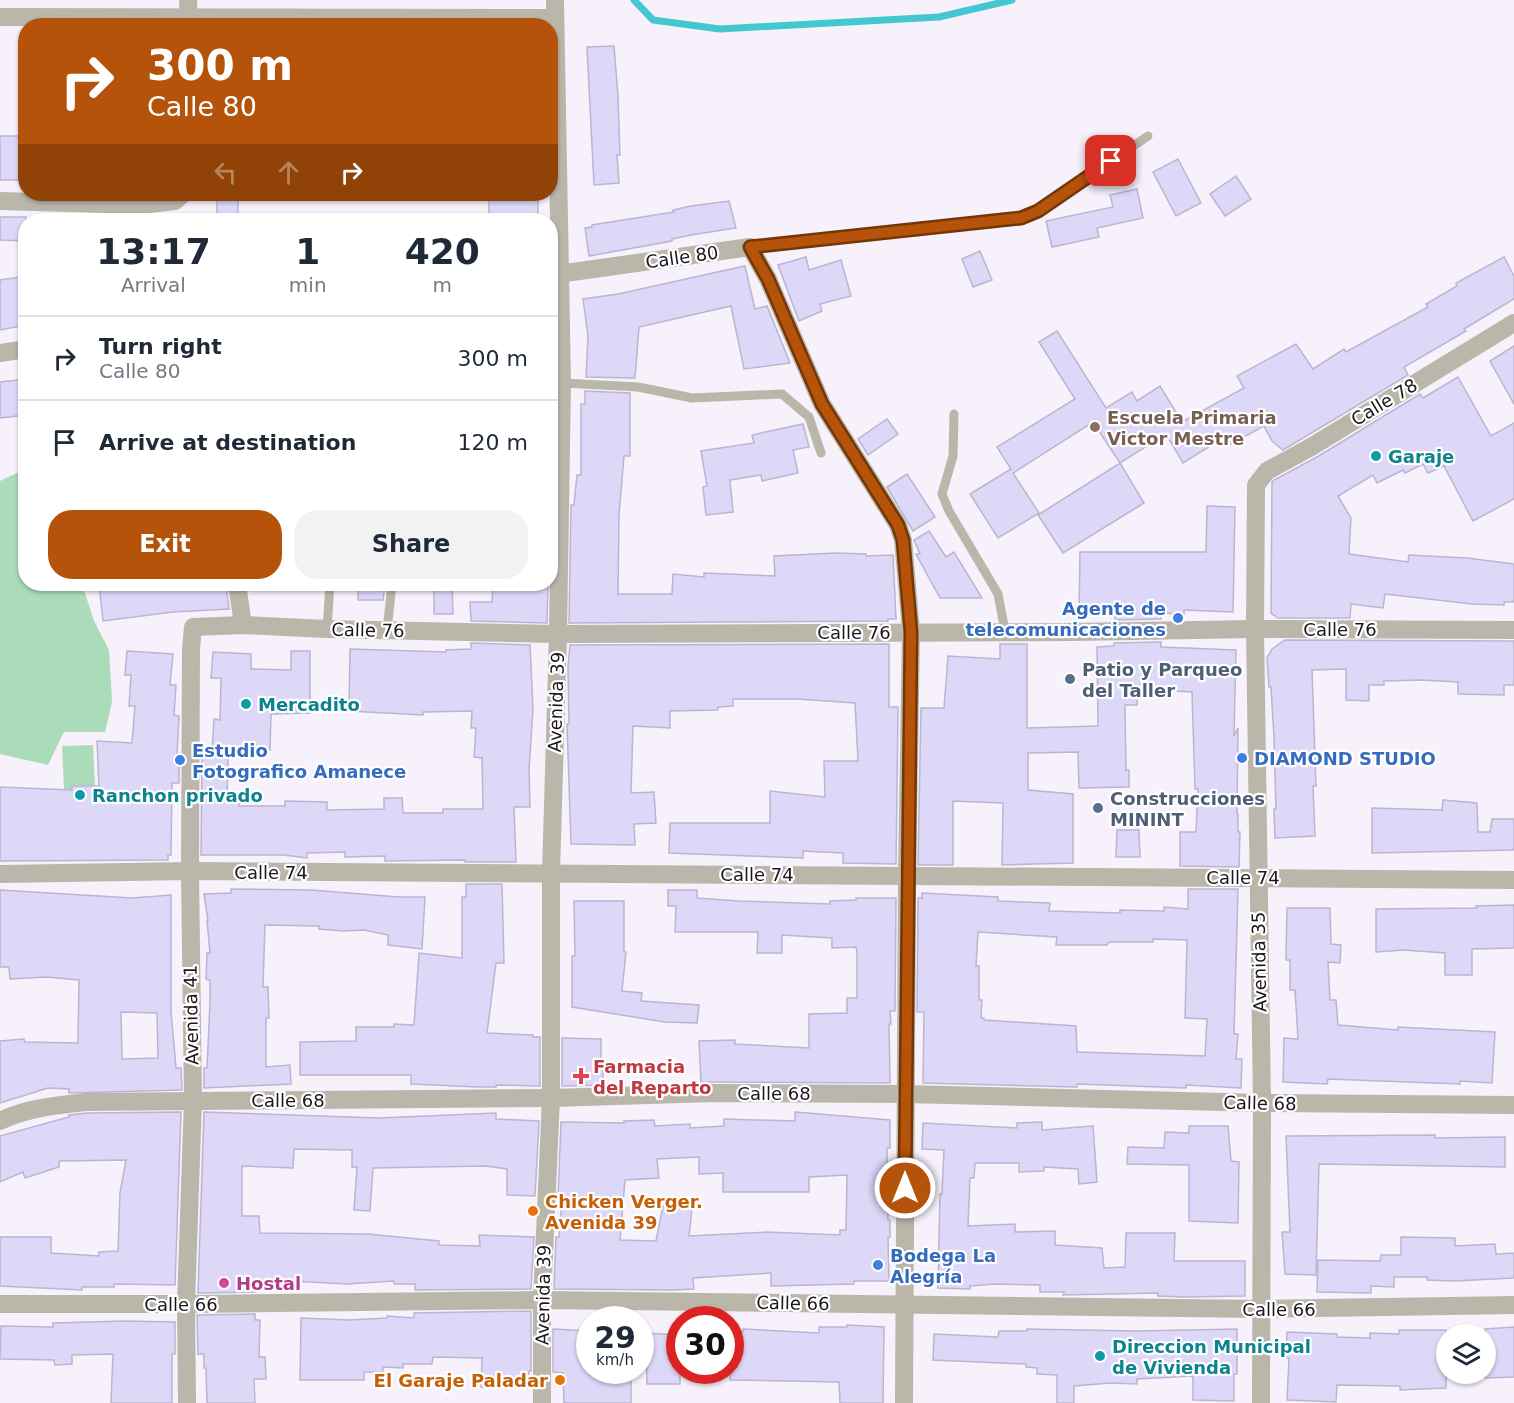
<!DOCTYPE html>
<html lang="en">
<head>
<meta charset="utf-8">
<style>
	:root { --surface:#fff; --page:#f2f2f3; --text:#1f2937; --muted:#747a83; --line:#e0e1e3; --accent:#b45309 }
	body { margin:0; font-family:"DejaVu Sans",sans-serif; background:var(--page); color:var(--text); height:100vh; display:flex; flex-direction:column; font-size:22px; white-space:nowrap }
	* { box-sizing:border-box; margin:0 }
	p { font-size:20px; color:var(--muted) }
	.icon { flex:none; width:33px; height:33px; fill:none; stroke:currentColor; stroke-width:2; stroke-linecap:round; stroke-linejoin:round }
	.map { position:relative; flex:1; overflow:hidden }
	.drawer { position:absolute; left:18px; top:213px; width:540px; height:378px; display:flex; flex-direction:column; background:var(--surface); border-radius:24px; box-shadow:0 2px 4px #0004 }
	.drawer>* { flex:none }
	.guide { position:absolute; left:18px; top:18px; width:540px; height:183px; border-radius:24px; box-shadow:0 2px 4px #0004; background:#b45309; color:#fff; overflow:hidden }
	.controls { position:absolute; left:1436px; top:1324px; display:grid; gap:12px }
	.controls a { display:grid; place-items:center; width:60px; height:60px; border-radius:50%; background:var(--surface); box-shadow:0 2px 4px #0004; font-size:30px }
	.speed { position:absolute; left:576px; top:1306px; display:flex; gap:12px; font-size:30px; font-weight:700; text-align:center }
	.speed>* { display:grid; place-content:center; width:78px; height:78px; border-radius:50%; background:var(--surface); box-shadow:0 2px 4px #0004; line-height:1 }
	.speed small { font-size:15px; font-weight:400 }
	.speed .limit { border:9px solid #d22; background:#fff; color:#111 }
	.pin { position:absolute; display:grid; place-items:center; width:51px; height:51px; color:#fff; margin:-26px; border-radius:12px; box-shadow:0 3px 9px #0006 }
	.me { position:absolute; width:66px; margin:-33px; rotate:0deg; stroke-linejoin:round; filter:drop-shadow(0 0 4px #0008) }
	.turn { display:flex; align-items:center; gap:21px; height:126px; padding:0 30px; font-size:27px }
	.turn .icon { width:78px; height:78px; stroke-width:2.5 }
	.turn b { display:block; font-size:42px; line-height:51px }
	.lanes { display:flex; align-items:center; height:57px; padding:0 30px; background:#0003; justify-content:center; gap:30px; direction:ltr }
	.lanes .off { opacity:.35 }
	.eta { display:flex; justify-content:space-evenly; align-items:center; height:102px; text-align:center }
	.eta b { font-size:36px; font-weight:700; line-height:42px }
	.action { display:flex; gap:12px; margin-top:auto; padding:12px 30px }
	.action a { flex:1; height:69px; border-radius:24px; background:var(--accent); color:#fff; font-size:24px; font-weight:700; line-height:69px; text-align:center }
	.action a+a { background:var(--page); color:var(--text) }
	ul { padding:0; list-style:none }
	li { display:flex; align-items:center; gap:18px; height:84px; padding:0 30px; border-top:2px solid var(--line) }
	li div { flex:1 }
	li b { display:block; font-size:22px }
	li em { font-style:normal }
	.map>svg:first-child { display:block }
</style>
</head>
<body>
<div class="map">
<svg width="1514" height="1403" viewBox="0 0 1514 1403">
	<rect width="100%" height="100%" fill="#f7f1fc"/>
	<g fill="#abdcb9">
		<path d="M25,469L26,584H82L94,621L109,650L112,702L105,732H64L48,765L0,754V481Z"/>
		<path d="M93,745L96,808H65L62,746Z"/>
	</g>
	<g fill="none" stroke-linecap="round" stroke-linejoin="round">
		<path stroke="#44c7d1" stroke-width="7" d="M634,0L653,20L720,29L939,17L1012,0"/>
	</g>
	<g fill="#ddd7f8" stroke="#bab5d0" stroke-width="1.5" fill-rule="evenodd">
		<path d="M614,46L618,97L620,155H617L619,183L594,185L587,47Z"/>
		<rect x="0" y="136" width="26" height="44"/>
		<path d="M1178,159L1201,203L1176,216L1153,172Z"/>
		<path d="M1236,176L1251,199L1225,216L1210,194Z"/>
		<path d="M1137,189L1143,218L1097,228L1099,237L1052,247L1046,221L1113,207L1110,195Z"/>
		<rect x="217" y="194" width="21" height="26"/>
		<rect x="489" y="198" width="49" height="22"/>
		<path d="M729,201L736,228L691,235L672,239V241L589,256L585,228L592,227V225L674,212L673,210L691,206Z"/>
		<path d="M0,217H26V241L0,240Z"/>
		<path d="M980,251L992,280L973,287L962,259Z"/>
		<path d="M806,257L809,270L841,260L851,296L820,304L822,311L799,321L778,265Z"/>
		<path d="M1504,257L1514,276V299L1464,329L1466,331L1404,367L1408,375L1283,450L1272,441L1264,426L1231,444L1226,436L1183,463L1166,434L1120,463L1093,422L1013,473L1039,513L998,538L970,494L1011,469L997,447L1075,399L1039,342L1057,331L1106,408L1132,392L1137,401L1160,386L1182,422L1244,388L1237,376L1296,344L1313,369L1344,349L1346,352L1428,307L1426,304L1457,286L1456,283Z"/>
		<path d="M745,266L755,309L767,306L790,363L744,369L731,306L639,327L635,378L586,377L588,336L583,299L618,294Z"/>
		<path d="M26,276V325L0,330V280Z"/>
		<path d="M1514,346V404L1490,361Z"/>
		<path d="M1458,377L1491,436L1514,423V499L1473,521L1444,466L1428,473L1423,464L1405,473L1403,470L1377,483L1373,475L1338,496L1351,518L1349,554L1408,562L1409,555L1467,558L1514,564V602H1504V605L1472,604L1385,594L1383,608L1351,604L1350,618H1278L1271,613L1272,482L1274,480L1317,457L1420,394L1423,398Z"/>
		<path d="M26,379V415L0,418V382Z"/>
		<path d="M585,391L630,393V456H624L619,515L618,594H672L673,574L704,577V573L775,576L774,556L835,553L866,554V556L893,555L896,619H888V621L569,623L571,505H574L577,475H581V404H585Z"/>
		<path d="M887,419L898,434L868,455L858,439Z"/>
		<path d="M803,424L809,447L793,450L798,473L762,481L761,475L730,480L733,512L706,515L703,487L707,486L701,451L754,443L752,435Z"/>
		<path d="M1120,463L1144,503L1063,553L1038,515Z"/>
		<path d="M907,474L935,517L913,531L887,487Z"/>
		<path d="M1207,506L1235,507L1233,612L1184,610V614L1161,613V619L1115,620V614L1079,615L1080,552H1206Z"/>
		<path d="M929,531L946,557L954,552L982,598H940L916,554H920L914,540Z"/>
		<path d="M99,584H226L229,609L173,612L103,621Z"/>
		<path d="M358,584H385L383,600H358Z"/>
		<path d="M434,584H452L453,614H434Z"/>
		<path d="M493,584H548L547,623L471,621L470,602H492Z"/>
		<path d="M1285,640L1514,641V685H1504V695L1458,694V682L1421,680L1384,681V685H1369V701L1346,700V669L1312,670L1316,786H1313L1315,836L1275,838L1274,809H1276L1274,737L1271,687H1269L1267,658L1272,649Z"/>
		<path d="M1161,642V647L1236,650L1234,736L1238,728L1237,814H1238V832H1240L1239,867L1180,866V832H1196L1198,789H1195L1192,692L1137,689V705H1125L1126,770H1129V787L1079,788L1078,752L1028,753V790L1073,794V863L1002,865L1003,803L953,801V865H918L921,708H944L948,656L1000,659V644H1027V728L1098,726L1097,647L1114,646V643Z"/>
		<path d="M471,643L530,645L533,709L529,769L530,807H514L516,862H465V860L385,861V856L345,857V852L307,853V858L284,855H201L202,756L228,757L227,800H239V806H285V801L327,802V810L384,809V798H402L403,813H443V809H483L482,758L474,757L476,728H471L472,711L423,712V715L349,711L350,649L446,652V650L471,649Z"/>
		<path d="M889,644V707H898L896,864L843,863V853L803,851V858L669,853L670,823H770V791L825,797L824,761H858L855,703L797,699H733V706L718,707V710L670,711V728L633,726L631,793L654,792L656,823L634,824L635,845L571,844L567,724H569L568,667L570,645Z"/>
		<path d="M127,651L173,654L170,685H176L174,715L179,716L177,755H179V783H172L171,855H168V860L0,861V787L72,790V786H99L97,741L132,743L135,706H129L131,675H125Z"/>
		<path d="M291,651H310V713L271,714L270,750L212,751L214,719L220,720L221,678H211L213,652L251,654V669L291,670Z"/>
		<path d="M1443,800L1477,803L1478,832H1490L1492,819H1514V850L1372,853V808L1442,810Z"/>
		<path d="M1117,830H1139L1140,857H1116Z"/>
		<path d="M466,884H502L504,963H496L487,1033L533,1035V1037H540V1086L496,1085V1087H478L411,1084V1075H300V1042L356,1041V1027H394V1024L414,1025L419,953L462,958V897H466Z"/>
		<path d="M231,889L311,890L399,897H425L422,949L388,945V935L364,930L343,931L319,929V926L265,925L263,987H268L269,1018H266V1067L290,1065L291,1084L204,1088V1068H207L210,1002V980L206,979L207,953H210L207,921H208L204,894L231,893Z"/>
		<path d="M1188,889H1238L1234,1034H1238L1236,1059H1242L1241,1088L1186,1085V1088L1077,1084V1087L923,1083L924,1012H917L918,898H922V893L998,897V901L1050,903L1049,911L1120,913V910L1164,911V907L1188,909ZM978,932L1057,937L1056,945H1107L1109,942H1153V939L1187,940L1185,1018L1207,1019L1205,1056L1077,1052L1076,1026L984,1020V1018H981L982,1000H979V966H976Z"/>
		<path d="M0,890L132,898L171,895V1011L176,1068H181L182,1090L69,1093V1089L48,1088L0,1103V1041L24,1039L25,1042L78,1043L79,980L46,977L10,979L9,967H0ZM121,1012L157,1013L158,1058L122,1059Z"/>
		<path d="M668,890H697V898L739,901L830,904V901L856,900V898H896L895,1011H890L891,1024H889L890,1083L701,1082L699,1041L735,1040V1044L809,1048V1014L847,1013V998H857V952L856,947L832,948V938L782,935V953H757L758,932H675L676,906H668Z"/>
		<path d="M574,901H624V952H626L622,991L642,993L641,1001L699,1005L697,1023L665,1022L572,1007V956H575Z"/>
		<path d="M1514,905V948L1472,949V975H1445V953L1404,950L1376,952V909L1477,908L1476,906Z"/>
		<path d="M1287,908H1330L1331,944L1341,945L1340,963L1328,962L1330,1000H1336L1338,1025L1398,1030V1027L1495,1032L1492,1083L1460,1081V1084L1328,1079L1327,1084L1283,1082L1284,1038L1298,1039L1295,990H1290V960H1286Z"/>
		<path d="M562,1038L601,1039V1064H603V1085L562,1086Z"/>
		<path d="M181,1112L175,1285L114,1284V1287H82V1290L0,1286V1237H51V1253L99,1256V1252L118,1251L120,1193L126,1160L59,1161V1167L25,1178L23,1172L0,1182V1136L69,1117V1115L87,1113Z"/>
		<path d="M204,1112L379,1118L496,1113V1119L539,1121L535,1196L507,1195V1169L486,1166L373,1168L370,1211L354,1210L357,1167H352V1150L294,1149L293,1168L242,1166V1216H259L260,1233L368,1234L439,1241V1245L480,1246L479,1235L534,1237L531,1289L415,1290V1284H394V1281L347,1284L272,1280V1285H257L256,1292L198,1293Z"/>
		<path d="M795,1112L890,1120V1148H887L888,1220H890V1237H888L889,1281H854V1284L771,1286V1273L693,1278L694,1289L672,1290L554,1289L556,1237H559L562,1198H558L561,1122L624,1123V1121L654,1120L655,1126L690,1124V1128L724,1126V1119L795,1121ZM699,1157V1174L723,1173V1192H809V1177L847,1175L846,1230H840V1235L767,1232L689,1236L692,1208L663,1206L656,1241L620,1240L625,1180L659,1178L657,1159Z"/>
		<path d="M1042,1122V1130L1093,1126L1097,1182L1079,1184L1078,1169L1044,1167V1171L1019,1172V1163H975L974,1178H970L968,1226L1015,1224V1232L1055,1231V1245L1102,1248L1104,1268L1125,1267L1126,1233H1175L1174,1261H1245V1296L1184,1297L1158,1296V1293L1063,1295L1064,1292H1040V1285L995,1284L970,1286V1289L938,1288L940,1194H942L944,1150L922,1149L923,1123L1017,1128V1123Z"/>
		<path d="M1189,1126H1228L1231,1161L1239,1162L1238,1223L1189,1221V1165L1127,1164L1128,1147L1164,1148L1165,1132L1189,1133Z"/>
		<path d="M1435,1135V1138L1505,1137V1167L1319,1164L1316,1275L1285,1274L1282,1232H1290L1286,1136Z"/>
		<path d="M1401,1237L1455,1238V1246L1495,1244L1496,1254L1514,1253V1278L1454,1281L1427,1280V1277H1394V1287L1371,1286V1293L1317,1292L1318,1260L1380,1261L1381,1255H1401Z"/>
		<path d="M531,1311V1371H529L528,1388L481,1387L482,1358L433,1357L432,1364H403V1368L383,1367V1372H364V1380H300L301,1318L349,1320L387,1318V1316L414,1318V1313Z"/>
		<path d="M255,1314V1320H260L259,1357H265L266,1379H254L255,1403H207L206,1368H204V1354H198L197,1315Z"/>
		<path d="M125,1321L175,1322V1354H172V1403H111L113,1354L72,1355V1364L55,1365L54,1360L0,1359L1,1326L53,1327V1323Z"/>
		<path d="M847,1325L884,1327L883,1403H840L839,1382L730,1380V1332H743V1329L819,1333V1327H847Z"/>
		<path d="M1514,1327V1377L1485,1378V1329Z"/>
		<path d="M553,1329L590,1331V1371H631V1403H564L563,1373L553,1372Z"/>
		<path d="M1027,1329L1136,1331L1237,1329V1374H1234V1401L1193,1400V1376L1137,1379V1384L1111,1383L1074,1386V1403H1057V1375L1037,1374V1368L1026,1367V1364L933,1360L934,1334L998,1337L999,1331H1027Z"/>
		<path d="M1399,1330H1446V1388L1400,1390V1386L1337,1385L1336,1402L1287,1400L1289,1358H1286L1287,1332L1337,1334V1337L1370,1338V1333L1399,1334Z"/>
		<path d="M646,1333L680,1335V1384H647Z"/>
	</g>
	<g fill="none" stroke-linecap="round" stroke-linejoin="round">
		<g stroke="#bab6aa" stroke-width="9">
			<path d="M750,247L1031,216L1148,136"/>
			<path d="M562,383L638,387L692,398L782,394L809,417L821,453"/>
			<path d="M954,414L953,456L942,494L949,511L998,594L1005,631"/>
			<path d="M327,629L330,584"/>
			<path d="M387,630L392,584"/>
		</g>
		<g stroke="#bab6aa" stroke-width="18">
			<path d="M188,0L189,26"/>
			<path d="M0,17L554,18"/>
			<path d="M0,201L141,205L175,201L183,194"/>
			<path d="M551,275L750,247L768,279L822,404L898,525L903,540L911,631L907,875L904,1403"/>
			<path d="M0,353L26,349"/>
			<path d="M237,584L243,625"/>
			<path d="M0,874L190,871L1514,880"/>
			<path d="M0,1121C26,1108 58,1105 86,1102L551,1098L715,1093L906,1094L1262,1103L1514,1105"/>
			<path d="M0,1304H186L542,1300L1262,1309L1514,1305"/>
			<path d="M187,1403L186,1304L193,1100L190,871L191,649L193,627L243,625L327,629L558,634L1073,632L1255,629L1514,630"/>
			<path d="M542,1403V1300L551,1098V873L558,634L562,383L555,0"/>
			<path d="M1261,1403L1262,1103L1255,629L1256,485L1267,471L1311,447L1514,323"/>
		</g>
	</g>
	<g fill="none" stroke-linecap="round" stroke-linejoin="round">
		<defs>
			<path id="route" d="M905,1188L911,632L903,540L898,525L822,404L768,279L750,247L1021,218L1038,211L1111,161"/>
		</defs>
		<use href="#route" stroke="#753606" stroke-width="15"/>
		<use href="#route" stroke="#b45309" stroke-width="10"/>
	</g>
	<circle fill="#8d6e63" stroke="#fff" stroke-width="2" cx="1095" cy="427" r="6"/>
	<g fill="#0f9aa8" stroke="#fff" stroke-width="2">
		<circle cx="1376" cy="456" r="6"/>
		<circle cx="246" cy="704" r="6"/>
		<circle cx="80" cy="795" r="6"/>
		<circle cx="1100" cy="1356" r="6"/>
	</g>
	<g fill="#3f7fe0" stroke="#fff" stroke-width="2">
		<circle cx="1178" cy="618" r="6"/>
		<circle cx="1242" cy="758" r="6"/>
		<circle cx="180" cy="760" r="6"/>
		<circle cx="878" cy="1265" r="6"/>
	</g>
	<g fill="#5c6f8a" stroke="#fff" stroke-width="2">
		<circle cx="1070" cy="679" r="6"/>
		<circle cx="1098" cy="808" r="6"/>
	</g>
	<path fill="#e0444e" stroke="#fff" stroke-width="2" d="M578 1067h6v6h6v6h-6v6h-6v-6h-6v-6h6z"/>
	<g fill="#e8710a" stroke="#fff" stroke-width="2">
		<circle cx="533" cy="1211" r="6"/>
		<circle cx="560" cy="1380" r="6"/>
	</g>
	<circle fill="#d1479c" stroke="#fff" stroke-width="2" cx="224" cy="1283" r="6"/>
	<g text-anchor="middle" dominant-baseline="central" stroke-width="4.5" stroke-linejoin="round" paint-order="stroke">
		<g font-size="18" fill="#1b151e" stroke="#fff">
			<text transform="translate(682 257) rotate(-8)">Calle 80</text>
			<text transform="translate(1384 402) rotate(-31)">Calle 78</text>
			<text x="1340" y="629">Calle 76</text>
			<text transform="translate(368 630) rotate(1)">Calle 76</text>
			<text x="854" y="632">Calle 76</text>
			<text transform="translate(556 702) rotate(-88)">Avenida 39</text>
			<text x="271" y="872">Calle 74</text>
			<text x="757" y="874">Calle 74</text>
			<text x="1243" y="877">Calle 74</text>
			<text transform="translate(1259 962) rotate(-91)">Avenida 35</text>
			<text transform="translate(191 1015) rotate(-91)">Avenida 41</text>
			<text x="774" y="1093">Calle 68</text>
			<text x="288" y="1100">Calle 68</text>
			<text transform="translate(1260 1103) rotate(1)">Calle 68</text>
			<text transform="translate(543 1295) rotate(-89)">Avenida 39</text>
			<text transform="translate(793 1303) rotate(1)">Calle 66</text>
			<text x="181" y="1304">Calle 66</text>
			<text x="1279" y="1309">Calle 66</text>
		</g>
		<g font-size="18" font-weight="bold" fill="#785e54" stroke="#fff" text-anchor="start">
			<text x="1107" y="417">Escuela Primaria<tspan x="1107" dy="21">Victor Mestre</tspan></text>
		</g>
		<g font-size="18" font-weight="bold" fill="#0d838f" stroke="#fff" text-anchor="start">
			<text x="1388" y="456">Garaje</text>
			<text x="258" y="704">Mercadito</text>
			<text x="92" y="795">Ranchon privado</text>
			<text x="1112" y="1346">Direccion Municipal<tspan x="1112" dy="21">de Vivienda</tspan></text>
		</g>
		<g font-size="18" font-weight="bold" fill="#366cbe" stroke="#fff" text-anchor="start">
			<text x="1166" y="608" text-anchor="end">Agente de<tspan x="1166" dy="21">telecomunicaciones</tspan></text>
			<text x="192" y="750">Estudio<tspan x="192" dy="21">Fotografico Amanece</tspan></text>
			<text x="1254" y="758">DIAMOND STUDIO</text>
			<text x="890" y="1255">Bodega La<tspan x="890" dy="21">Alegría</tspan></text>
		</g>
		<g font-size="18" font-weight="bold" fill="#4e5e75" stroke="#fff" text-anchor="start">
			<text x="1082" y="669">Patio y Parqueo<tspan x="1082" dy="21">del Taller</tspan></text>
			<text x="1110" y="798">Construcciones<tspan x="1110" dy="21">MININT</tspan></text>
		</g>
		<g font-size="18" font-weight="bold" fill="#be3a42" stroke="#fff" text-anchor="start">
			<text x="593" y="1066">Farmacia<tspan x="593" dy="21">del Reparto</tspan></text>
		</g>
		<g font-size="18" font-weight="bold" fill="#c56008" stroke="#fff" text-anchor="start">
			<text x="545" y="1201">Chicken Verger.<tspan x="545" dy="21">Avenida 39</tspan></text>
			<text x="548" y="1380" text-anchor="end">El Garaje Paladar</text>
		</g>
		<g font-size="18" font-weight="bold" fill="#b23c85" stroke="#fff" text-anchor="start">
			<text x="236" y="1283">Hostal</text>
		</g>
	</g>
</svg>
<div class="controls">
<a><svg class="icon" aria-label="layers" viewBox="0 0 24 24"><path d="M12 4l9 5-9 5-9-5zM3 14l9 5 9-5"/></svg></a>
</div>
<div class="speed"><div>29<small>km/h</small></div><div class="limit">30</div></div>
<div class="pin" style="left:1111px;top:161px;background:#d93025"><svg class="icon" aria-label="arrive" viewBox="0 0 24 24"><path d="M6 21V4h12l-3 4 3 4H6"/></svg></div>
<svg class="me" style="left:905px;top:1188px" viewBox="-20 -20 40 40"><circle r="17" fill="#b45309" stroke="#fff" stroke-width="3"/><path d="M0-11L8 9 0 5-8 9z" fill="#fff"/></svg>
<div class="guide">
<div class="turn"><svg class="icon" aria-label="right" viewBox="0 0 24 24"><path d="M7 20v-9h11M14 6l5 5-5 5"/></svg><div><b>300 m</b>Calle 80</div></div>
<div class="lanes"><svg class="icon off" aria-label="left" viewBox="0 0 24 24"><path d="M17 20v-9H6M10 6l-5 5 5 5"/></svg><svg class="icon off" aria-label="ahead" viewBox="0 0 24 24"><path d="M12 20V5M6 11l6-6 6 6"/></svg><svg class="icon" aria-label="right" viewBox="0 0 24 24"><path d="M7 20v-9h11M14 6l5 5-5 5"/></svg></div>
</div>
<section class="drawer">
<div class="eta">
<div><b>13:17</b><p>Arrival</p></div>
<div><b>1</b><p>min</p></div>
<div><b>420</b><p>m</p></div>
</div>
<ul>
<li><svg class="icon" aria-label="right" viewBox="0 0 24 24"><path d="M7 20v-9h11M14 6l5 5-5 5"/></svg><div><b>Turn right</b><p>Calle 80</p></div><em>300 m</em></li>
<li><svg class="icon" aria-label="arrive" viewBox="0 0 24 24"><path d="M6 21V4h12l-3 4 3 4H6"/></svg><div><b>Arrive at destination</b></div><em>120 m</em></li>
</ul>
<div class="action"><a>Exit</a><a>Share</a></div>
</section>
</div>
</body>
</html>
